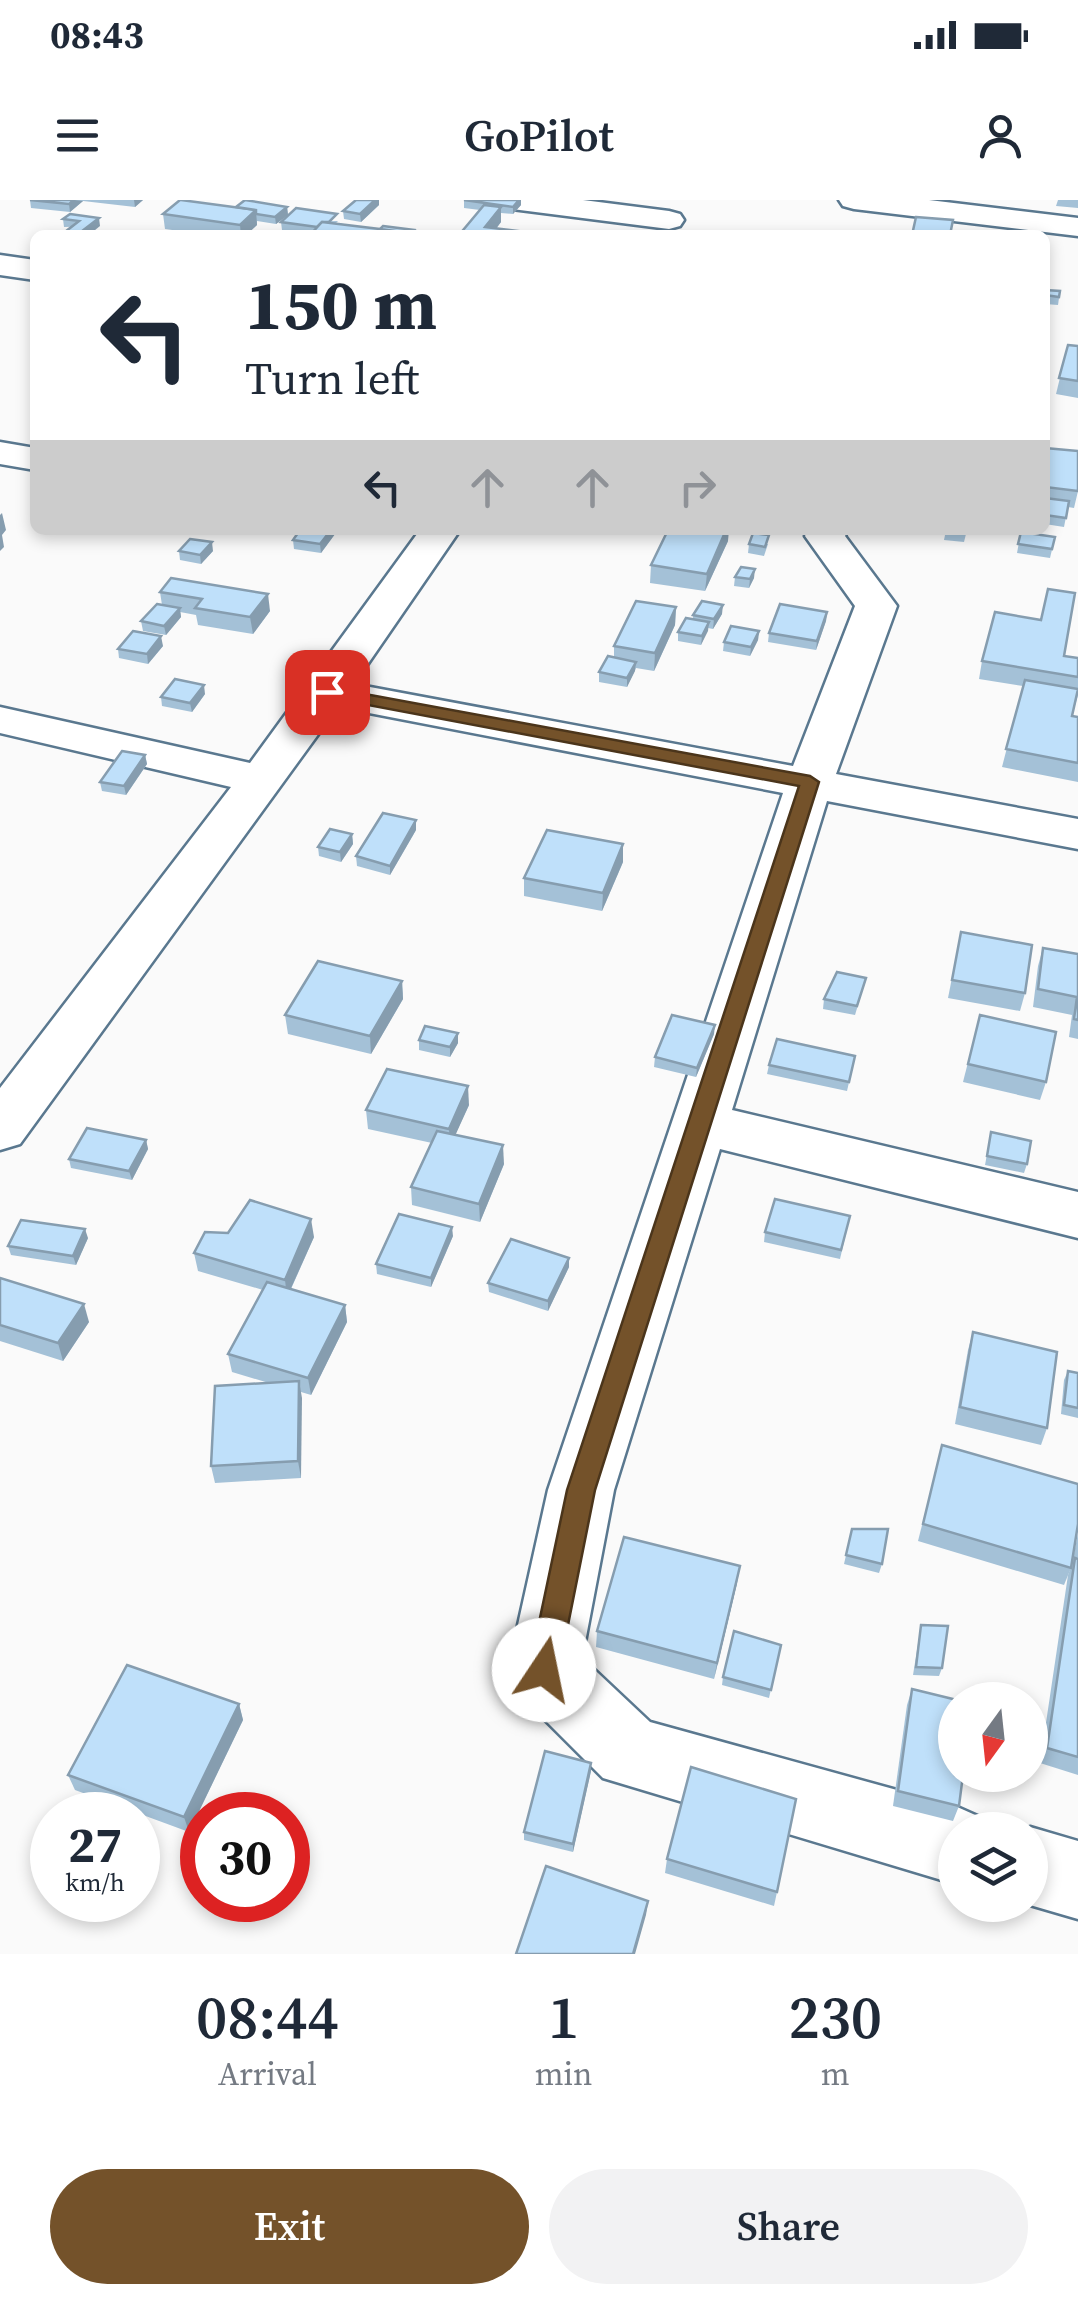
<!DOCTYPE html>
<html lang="en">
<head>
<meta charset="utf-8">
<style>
	:root { --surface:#fff; --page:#f2f2f3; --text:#1f2937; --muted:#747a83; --accent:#74522a }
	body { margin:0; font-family:"Source Serif 4",serif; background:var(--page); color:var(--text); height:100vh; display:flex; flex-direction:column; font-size:38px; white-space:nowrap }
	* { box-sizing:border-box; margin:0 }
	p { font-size:32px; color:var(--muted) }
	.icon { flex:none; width:55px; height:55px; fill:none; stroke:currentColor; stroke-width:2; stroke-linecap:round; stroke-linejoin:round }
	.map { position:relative; height:1754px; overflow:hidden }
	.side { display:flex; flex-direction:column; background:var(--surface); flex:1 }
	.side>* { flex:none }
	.hud { position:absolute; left:30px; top:30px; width:1020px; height:305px; border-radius:15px; box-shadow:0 5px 15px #0003; background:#fff; color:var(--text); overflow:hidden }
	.needle { width:65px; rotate:195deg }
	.tools { position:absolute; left:938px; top:1482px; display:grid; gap:20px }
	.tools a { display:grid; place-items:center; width:110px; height:110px; border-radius:50%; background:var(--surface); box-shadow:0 5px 15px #0003; font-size:50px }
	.speed { position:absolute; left:30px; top:1592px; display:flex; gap:20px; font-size:50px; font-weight:700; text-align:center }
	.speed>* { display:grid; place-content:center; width:130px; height:130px; border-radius:50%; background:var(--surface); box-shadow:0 5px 15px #0003; line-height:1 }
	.speed small { font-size:25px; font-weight:400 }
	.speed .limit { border:15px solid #d22; background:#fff; color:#111 }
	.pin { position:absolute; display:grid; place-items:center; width:85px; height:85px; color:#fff; margin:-42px; border-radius:20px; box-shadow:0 5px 15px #0006 }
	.me { position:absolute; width:110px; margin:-55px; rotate:11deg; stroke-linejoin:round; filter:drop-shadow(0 0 8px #0008) }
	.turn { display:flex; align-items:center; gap:35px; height:210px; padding:0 50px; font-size:45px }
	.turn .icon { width:130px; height:130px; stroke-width:2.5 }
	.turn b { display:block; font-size:70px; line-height:85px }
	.lanes { display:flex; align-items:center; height:95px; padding:0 50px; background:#0003; justify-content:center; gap:50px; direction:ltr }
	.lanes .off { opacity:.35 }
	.eta { display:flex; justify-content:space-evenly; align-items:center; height:170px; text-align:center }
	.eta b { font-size:60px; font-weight:600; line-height:70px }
	.action { display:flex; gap:20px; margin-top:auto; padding:20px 50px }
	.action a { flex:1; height:115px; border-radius:60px; background:var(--accent); color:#fff; font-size:40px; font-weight:600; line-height:115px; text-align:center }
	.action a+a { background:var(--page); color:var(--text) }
	.status { display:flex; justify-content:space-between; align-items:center; height:70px; padding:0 50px; background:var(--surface); direction:ltr }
	.status svg { height:28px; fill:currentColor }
	header { display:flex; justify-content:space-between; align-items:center; height:130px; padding:0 50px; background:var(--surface); font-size:45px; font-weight:600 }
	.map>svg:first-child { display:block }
</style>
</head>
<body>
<div class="status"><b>08:43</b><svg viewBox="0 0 49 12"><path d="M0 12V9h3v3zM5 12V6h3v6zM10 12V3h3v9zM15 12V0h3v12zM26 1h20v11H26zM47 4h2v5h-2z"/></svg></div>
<header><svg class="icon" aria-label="menu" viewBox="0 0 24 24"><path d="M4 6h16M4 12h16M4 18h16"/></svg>GoPilot<svg class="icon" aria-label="person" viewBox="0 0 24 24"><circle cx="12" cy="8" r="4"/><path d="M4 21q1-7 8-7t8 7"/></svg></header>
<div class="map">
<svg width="1078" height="1754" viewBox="0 0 1078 1754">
	<rect width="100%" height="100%" fill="#fafafa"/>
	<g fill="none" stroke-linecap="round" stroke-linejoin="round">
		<defs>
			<g id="minor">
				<path d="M497,0H583L669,11L680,14L684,20L680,26L669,29L512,9L501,6Z"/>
				<path d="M839,0H929L1078,18V36L854,9L843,6Z"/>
				<path d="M0,55L35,60V80L0,75Z"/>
				<path d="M0,242L35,248V270L0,264Z"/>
				<path d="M420,330H460L354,484L793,566L855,406L805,336L808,330H848L845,336L897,406L836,574L1078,619V649L827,601L732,910L1078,992V1038L720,949L614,1290L582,1458L650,1522L955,1606L982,1618L987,1630H955V1684L603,1578L519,1494L508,1470L548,1290L783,593L338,507L20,944L0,950V888L231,587L0,533V507L250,563Z"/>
				<path d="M1030,1627L1078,1641V1719L1030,1705V1630H1023Z"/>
			</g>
		</defs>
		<use href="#minor" stroke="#5a788f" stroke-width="5"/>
		<use href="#minor" fill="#fff" fill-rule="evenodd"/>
	</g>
	<g fill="#a4c1d7">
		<path d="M30,0H143L135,7L83,1L70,12L31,8Z"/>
		<path d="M356,0H379V5L361,22L344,19L343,11Z"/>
		<path d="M464,0H521V5L513,14L501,13V22L496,29L459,35L480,10L464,8Z"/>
		<path d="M1058,0H1078V8L1056,6Z"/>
		<path d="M236,7H287L288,15L276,24L257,21V25L246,35H208L165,29L163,14Z"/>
		<path d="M63,19L100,26L64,27Z"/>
		<path d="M338,21L336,23L380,29L414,30V35H310L311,34L282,30L281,22Z"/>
		<path d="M1045,90L1060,91L1058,105L1045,104Z"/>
		<path d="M1068,145L1078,146V198L1056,194Z"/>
		<path d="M1045,248L1078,291L1074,308L1068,307L1064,327L1045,324Z"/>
		<path d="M338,330L321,353L294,349L293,340Z"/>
		<path d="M668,330H733L730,335H728V341L705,391L650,383L651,365Z"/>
		<path d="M946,330H967L964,342L944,340Z"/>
		<path d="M1021,332L1055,337L1050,358L1017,353Z"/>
		<path d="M749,344H768L764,356L748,353Z"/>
		<path d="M179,351H213L201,364L180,360Z"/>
		<path d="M735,377L754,378L749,388L734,386Z"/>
		<path d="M160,392L270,411L253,434L198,425L196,415L180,412L181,417L166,435L143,431L141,421L162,405Z"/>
		<path d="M676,407L675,425L654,471L636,468L627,487L599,482V472L614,457V446Z"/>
		<path d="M827,412L826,421L816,450L768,442L769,433Z"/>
		<path d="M722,414L713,429L708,428L701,445L678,441V432L693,419V415Z"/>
		<path d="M759,431L758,440L750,456L723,451L724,442Z"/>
		<path d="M163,446L148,464L119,458L118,449Z"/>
		<path d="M1064,456L1078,458V495L1072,516L1078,517V582L1002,567L1023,486L979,479L982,461Z"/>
		<path d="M205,494L192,512L162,506L161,497Z"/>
		<path d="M145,555L147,564L126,595L102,591L100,582Z"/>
		<path d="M416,630L390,675L357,666L356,656Z"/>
		<path d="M352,634L353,644L341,662L319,656L318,647Z"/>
		<path d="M623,662L602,711L524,696V678Z"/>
		<path d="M961,732L1025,793L1020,811L948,798Z"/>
		<path d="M1043,748L1078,754V839L1069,837L1072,815L1033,807L1038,766Z"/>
		<path d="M866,778L855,815L823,809L824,799Z"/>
		<path d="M402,781L403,799L371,854L288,834L285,815Z"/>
		<path d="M980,815L1046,882L1040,900L963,882Z"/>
		<path d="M714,834L696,877L654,867L655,857Z"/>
		<path d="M419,840L458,843L450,857L419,850Z"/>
		<path d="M855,856L847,891L767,874L769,865Z"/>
		<path d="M469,905L455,935L504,964L480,1022L412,1005L411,987L432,943L368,929L366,910Z"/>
		<path d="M991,932L1027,964L1024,973L985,965Z"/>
		<path d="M146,940L148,949L132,980L71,968L69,959Z"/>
		<path d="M850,1016L840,1059L764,1042L765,1032Z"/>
		<path d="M453,1036L431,1087L377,1074L376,1064Z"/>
		<path d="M314,1037L291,1089L345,1105L347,1122L311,1195L301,1192V1278L215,1283L211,1266L269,1183L232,1172L228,1154L263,1090L198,1071L194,1053Z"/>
		<path d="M88,1038L76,1065L11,1055L8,1046Z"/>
		<path d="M569,1058V1067L548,1111L489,1092L488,1083Z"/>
		<path d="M0,1078L89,1122L63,1161L0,1141Z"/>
		<path d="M973,1132L1047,1228L1041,1245L955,1224L968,1150Z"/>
		<path d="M1068,1171L1078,1173V1218L1061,1214L1064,1180Z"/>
		<path d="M938,1262L1071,1368L1064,1385L918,1341Z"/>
		<path d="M852,1329L882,1364L879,1373L844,1364Z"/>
		<path d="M1078,1333V1575L1040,1563L1068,1375L1072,1364Z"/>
		<path d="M737,1383L714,1479L596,1447L597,1431Z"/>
		<path d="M921,1425L942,1468L939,1476L913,1475Z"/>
		<path d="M781,1445L769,1498L722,1485L723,1477Z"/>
		<path d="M912,1489L959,1606L953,1621L893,1606L907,1505Z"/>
		<path d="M239,1504L243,1520L189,1632L75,1590L68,1575Z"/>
		<path d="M591,1571L573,1652L524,1640V1632Z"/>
		<path d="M667,1659L777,1692L774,1706L665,1673Z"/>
	</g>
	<g fill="#869daf">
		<path d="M74,0L83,1L70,12L69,4Z"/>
		<path d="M134,0H143L135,7Z"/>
		<path d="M375,0H379V5L361,22L360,14Z"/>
		<path d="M519,0H521V5L513,14V7Z"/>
		<path d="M287,7L288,15L276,24L275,17Z"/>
		<path d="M501,7V22L491,35L485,27Z"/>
		<path d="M256,10L257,25L246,35H241L240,25Z"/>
		<path d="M99,18L100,26L89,35H77Z"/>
		<path d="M2,313L6,330L2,335L4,347L0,351V315Z"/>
		<path d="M331,330H338L321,353L320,344Z"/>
		<path d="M726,330H729L728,341L705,391L707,374Z"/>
		<path d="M212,342L213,351L201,364L200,355Z"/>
		<path d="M755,369L754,378L749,388L750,379Z"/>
		<path d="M268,394L270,411L253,434L250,417Z"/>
		<path d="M723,405L722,414L713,429L714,419Z"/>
		<path d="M676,407L675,425L654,471L655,453Z"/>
		<path d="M180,408L181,417L166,435L164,426Z"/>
		<path d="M827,412L826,421L816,450L817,441Z"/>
		<path d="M709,422L708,431L701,445L702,436Z"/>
		<path d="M759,431L758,440L750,456L751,447Z"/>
		<path d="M161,436L163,446L148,464L147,454Z"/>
		<path d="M636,462L635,471L627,487V478Z"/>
		<path d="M204,485L205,494L192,512L190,503Z"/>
		<path d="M145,555L147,564L126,595L124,586Z"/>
		<path d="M416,620V630L390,675V666Z"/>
		<path d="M352,634L353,644L341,662L340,652Z"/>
		<path d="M623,644V662L602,711L603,693Z"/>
		<path d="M402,781L403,799L371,854L370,836Z"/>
		<path d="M715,825L714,834L696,877L697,868Z"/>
		<path d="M458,833V843L450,857V847Z"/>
		<path d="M468,886L469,905L450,947L449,929Z"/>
		<path d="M146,940L148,949L132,980L129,971Z"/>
		<path d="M503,945L504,964L480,1022L479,1004Z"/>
		<path d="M311,1019L314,1037L287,1097L285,1080Z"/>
		<path d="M452,1027L453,1036L431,1087V1078Z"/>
		<path d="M85,1029L88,1038L76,1065L73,1056Z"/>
		<path d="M569,1058V1067L548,1111V1101Z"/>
		<path d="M84,1104L89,1122L63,1161L58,1143Z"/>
		<path d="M345,1105L347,1122L311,1195L308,1178Z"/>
		<path d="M299,1181L302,1198L301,1278L298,1261Z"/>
		<path d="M740,1366L737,1383L714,1479L717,1463Z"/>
		<path d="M239,1504L243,1520L189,1632L184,1617Z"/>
		<path d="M591,1563V1571L573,1652V1644Z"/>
		<path d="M648,1701L646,1715L635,1754H633Z"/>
	</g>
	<g fill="#bfe0fa" stroke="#869daf" stroke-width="2.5">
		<path d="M30,0H74L69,4Z"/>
		<path d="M180,0H181L256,10L240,25L163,14Z"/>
		<path d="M245,0L287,7L275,17L256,14V10L236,7Z"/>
		<path d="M356,0H375L360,14L343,11Z"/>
		<path d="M464,0H519L513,7Z"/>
		<path d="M484,5L501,7L485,27L542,34L459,35Z"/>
		<path d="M296,8L337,14L329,22H322L317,27L281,22Z"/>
		<path d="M70,14L99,18L77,35H61L79,21L63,19Z"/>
		<path d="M916,17L953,20L950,35H912Z"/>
		<path d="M322,22L396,31L392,35H310Z"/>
		<path d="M383,26L414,30L409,35H396V31L380,29Z"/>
		<path d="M877,32L902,35H876Z"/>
		<path d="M1045,90L1060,91L1059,97L1045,95Z"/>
		<path d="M1068,145L1078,146V181L1059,178Z"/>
		<path d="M1045,248L1078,251V291L1045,287Z"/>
		<path d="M1045,298L1069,301L1066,318L1045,315Z"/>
		<path d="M300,330H331L320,344L293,340Z"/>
		<path d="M668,330H726L707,374L651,365Z"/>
		<path d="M946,330H966L965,333Z"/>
		<path d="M1021,332L1055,337L1052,349L1018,344Z"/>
		<path d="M753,333L769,335L765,347L749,344Z"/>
		<path d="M190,339L212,342L200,355L179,351Z"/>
		<path d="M741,367L755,369L750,379L735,377Z"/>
		<path d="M171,378L268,394L250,417L195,408L202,399L160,392Z"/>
		<path d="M1048,389L1075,393L1064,456L1078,458V477L982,461L995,412L1041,420Z"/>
		<path d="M636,401L676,407L655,453L614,446Z"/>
		<path d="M702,401L723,405L714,419L693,415Z"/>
		<path d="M157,404L180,408L164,426L141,421Z"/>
		<path d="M780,404L827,412L817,441L769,433Z"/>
		<path d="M686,418L709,422L702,436L678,432Z"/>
		<path d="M731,426L759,431L751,447L724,442Z"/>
		<path d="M133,431L161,436L147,454L118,449Z"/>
		<path d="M608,456L636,462L627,478L599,472Z"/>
		<path d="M175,479L204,485L190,503L161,497Z"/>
		<path d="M1025,480L1078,489L1072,516L1078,517V563L1006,549Z"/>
		<path d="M122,551L145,555L124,586L100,582Z"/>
		<path d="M383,613L416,620L390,666L356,656Z"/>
		<path d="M330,629L352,634L340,652L318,647Z"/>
		<path d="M547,630L623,644L603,693L524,678Z"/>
		<path d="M961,732L1032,745L1025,793L952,780Z"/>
		<path d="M1043,748L1078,754V820L1074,819L1077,797L1038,789Z"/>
		<path d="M318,761L402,781L370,836L285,815Z"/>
		<path d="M837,772L866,778L857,806L824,799Z"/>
		<path d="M672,815L715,825L697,868L655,857Z"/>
		<path d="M980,815L1056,832L1046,882L968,864Z"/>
		<path d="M425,826L458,833L450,847L419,840Z"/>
		<path d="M777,839L855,856L849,882L769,865Z"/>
		<path d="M387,869L468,886L449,929L366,910Z"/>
		<path d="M87,928L146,940L129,971L69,959Z"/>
		<path d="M437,931L503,945L479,1004L411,987Z"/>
		<path d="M991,932L1031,941L1027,964L987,956Z"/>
		<path d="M775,999L850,1016L841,1050L765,1032Z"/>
		<path d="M250,1000L311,1019L285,1080L194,1053L205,1032L228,1033Z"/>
		<path d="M399,1014L452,1027L431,1078L376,1064Z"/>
		<path d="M21,1020L85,1029L73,1056L8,1046Z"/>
		<path d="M511,1039L569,1058L548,1101L488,1083Z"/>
		<path d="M0,1078L84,1104L58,1143L0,1125Z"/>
		<path d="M267,1082L345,1105L308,1178L228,1154Z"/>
		<path d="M973,1132L1057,1152L1047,1228L960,1207Z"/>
		<path d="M1068,1171L1078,1173V1208L1064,1205Z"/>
		<path d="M299,1181L298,1261L211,1266L215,1186Z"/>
		<path d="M942,1245L1078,1284V1324L1071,1368L923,1324Z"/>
		<path d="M852,1329H888L882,1364L846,1355Z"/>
		<path d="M624,1337L740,1366L717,1463L597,1431Z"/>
		<path d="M1075,1358L1078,1359V1557L1047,1548Z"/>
		<path d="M921,1425L948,1426L942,1468L916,1467Z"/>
		<path d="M734,1431L781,1445L771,1490L723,1477Z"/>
		<path d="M127,1465L239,1504L184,1617L68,1575Z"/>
		<path d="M912,1489L957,1500H955V1575H963L959,1606L898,1591Z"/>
		<path d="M545,1551L591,1563L573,1644L524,1632Z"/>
		<path d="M691,1567L796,1599L777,1692L667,1659Z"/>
		<path d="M546,1666L648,1701L633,1754H516Z"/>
	</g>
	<path fill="#74522a" stroke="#4b351b" stroke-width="2.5" d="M327,487L810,576L819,582L595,1290L559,1470L555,1480L544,1484L533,1480L529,1470L567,1290L799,586L320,496L318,492Z"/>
</svg>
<div class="tools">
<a><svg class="needle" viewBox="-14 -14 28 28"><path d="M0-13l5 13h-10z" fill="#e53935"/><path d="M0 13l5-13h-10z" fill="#747a83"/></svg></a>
<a><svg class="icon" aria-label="layers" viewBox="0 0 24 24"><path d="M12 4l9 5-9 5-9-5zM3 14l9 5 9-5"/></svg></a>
</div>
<div class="speed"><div>27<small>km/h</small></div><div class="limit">30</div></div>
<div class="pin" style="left:327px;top:492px;background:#d93025"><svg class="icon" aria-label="arrive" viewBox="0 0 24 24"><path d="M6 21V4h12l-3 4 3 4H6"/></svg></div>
<svg class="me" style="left:544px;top:1470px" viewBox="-20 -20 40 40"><circle r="19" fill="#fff"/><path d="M0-13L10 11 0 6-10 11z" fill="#74522a"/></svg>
<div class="hud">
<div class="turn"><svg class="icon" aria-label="left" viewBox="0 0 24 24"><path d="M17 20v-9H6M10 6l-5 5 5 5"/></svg><div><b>150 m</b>Turn left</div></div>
<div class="lanes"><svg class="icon" aria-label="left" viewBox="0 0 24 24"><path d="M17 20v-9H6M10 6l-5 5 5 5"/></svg><svg class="icon off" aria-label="ahead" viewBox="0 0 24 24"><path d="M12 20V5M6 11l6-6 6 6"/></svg><svg class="icon off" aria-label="ahead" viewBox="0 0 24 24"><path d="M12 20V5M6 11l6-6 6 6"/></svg><svg class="icon off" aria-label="right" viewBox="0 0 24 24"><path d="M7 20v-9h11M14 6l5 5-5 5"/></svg></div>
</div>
</div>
<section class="side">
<div class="eta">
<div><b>08:44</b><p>Arrival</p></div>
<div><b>1</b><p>min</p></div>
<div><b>230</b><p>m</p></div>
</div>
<div class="action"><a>Exit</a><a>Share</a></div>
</section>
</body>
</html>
